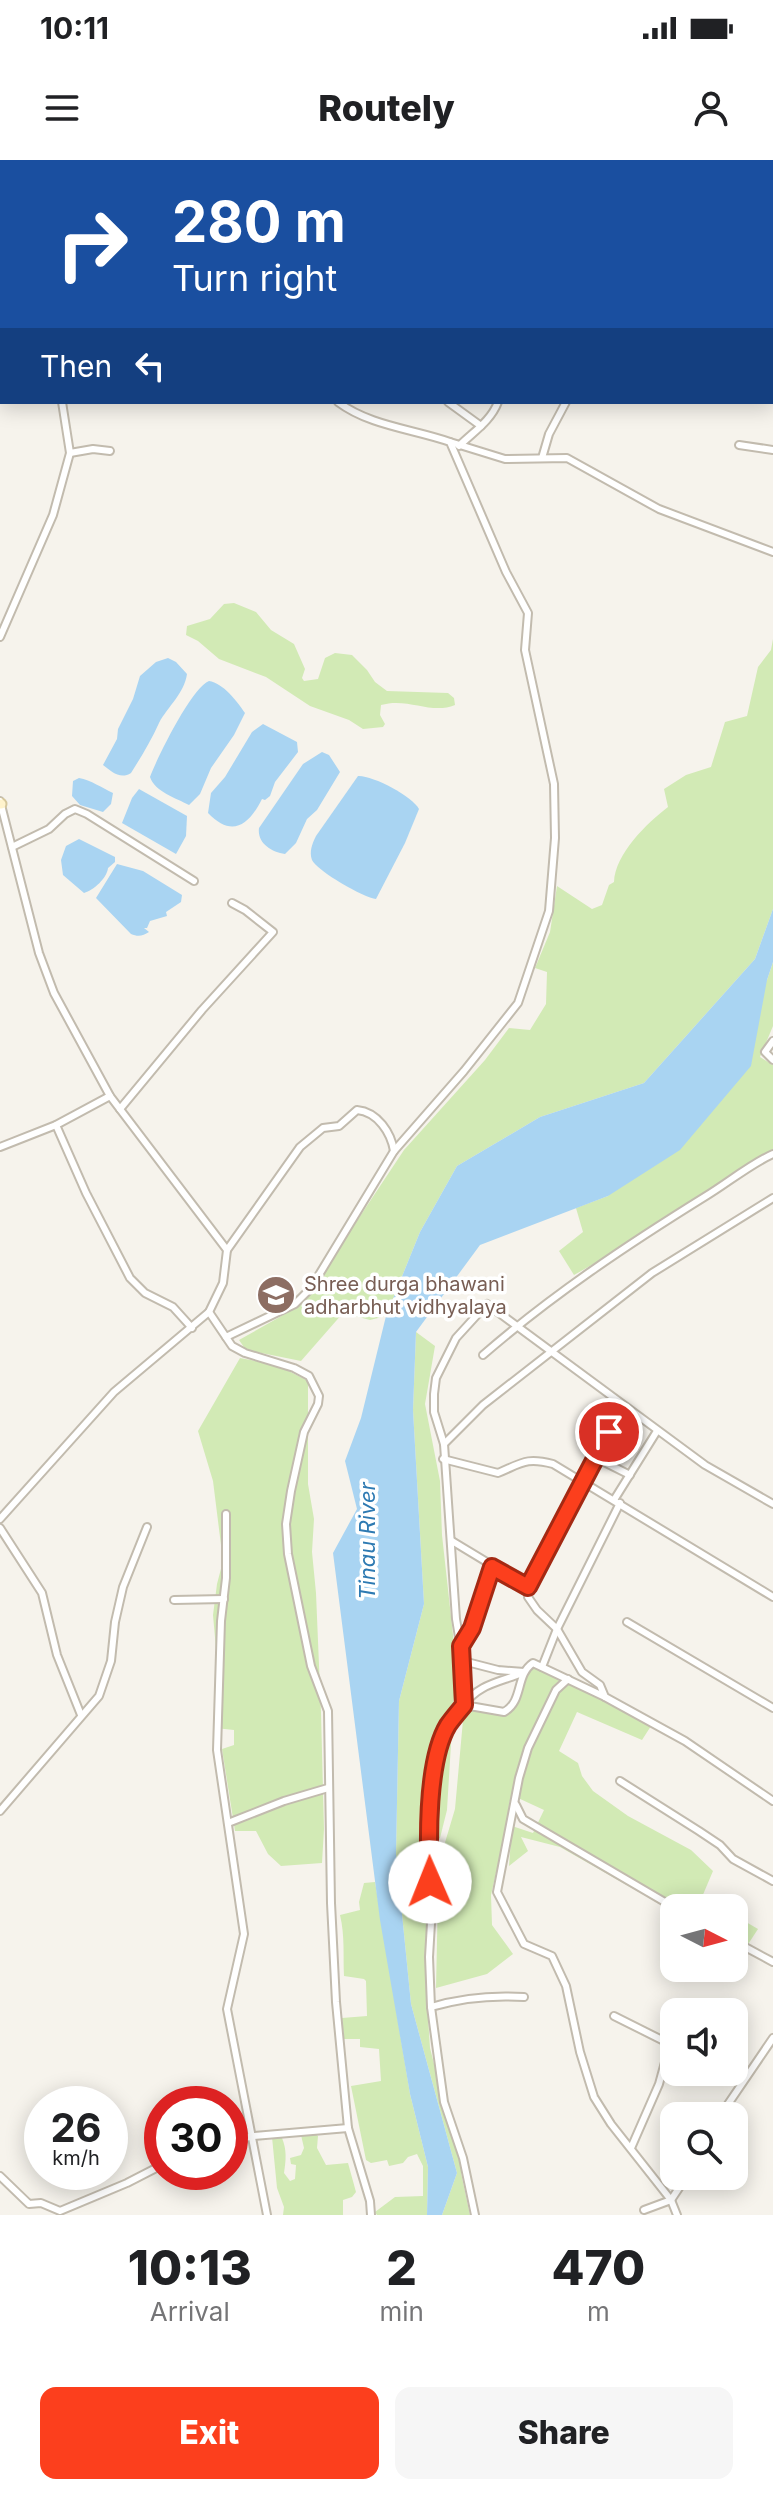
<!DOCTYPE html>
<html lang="en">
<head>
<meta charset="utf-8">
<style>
	:root { --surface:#fff; --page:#f6f6f6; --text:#202124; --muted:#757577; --accent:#fc3f1d }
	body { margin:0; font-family:Inter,sans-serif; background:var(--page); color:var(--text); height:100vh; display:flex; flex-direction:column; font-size:30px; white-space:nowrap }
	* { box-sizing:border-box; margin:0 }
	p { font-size:26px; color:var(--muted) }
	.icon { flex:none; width:44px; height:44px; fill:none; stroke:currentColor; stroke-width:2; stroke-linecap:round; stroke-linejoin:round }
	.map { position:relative; height:2055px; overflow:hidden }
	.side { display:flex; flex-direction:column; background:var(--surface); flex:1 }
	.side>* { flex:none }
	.top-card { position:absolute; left:0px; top:0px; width:774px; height:244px; box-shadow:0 4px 20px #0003; background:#1a4fa0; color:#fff; overflow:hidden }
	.needle { width:52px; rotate:96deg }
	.buttons { position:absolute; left:660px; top:1734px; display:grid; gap:16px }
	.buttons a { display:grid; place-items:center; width:88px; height:88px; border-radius:16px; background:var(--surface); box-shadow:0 4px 20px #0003; font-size:40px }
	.speed { position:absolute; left:24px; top:1926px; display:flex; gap:16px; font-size:40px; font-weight:700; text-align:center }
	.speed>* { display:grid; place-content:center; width:104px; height:104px; border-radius:50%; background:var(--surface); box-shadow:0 4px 20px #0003; line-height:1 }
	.speed small { font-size:20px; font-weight:400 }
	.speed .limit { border:12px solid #d22; background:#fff; color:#111 }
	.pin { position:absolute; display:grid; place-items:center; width:68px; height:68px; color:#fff; margin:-34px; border:4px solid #fff; border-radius:50%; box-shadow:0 2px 8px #0007 }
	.me { position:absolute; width:88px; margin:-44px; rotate:359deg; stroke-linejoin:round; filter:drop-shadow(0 0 6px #0008) }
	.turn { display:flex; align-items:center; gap:28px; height:168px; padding:0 40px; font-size:36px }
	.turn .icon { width:104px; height:104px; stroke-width:2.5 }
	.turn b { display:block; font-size:56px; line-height:68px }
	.then { display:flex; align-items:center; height:76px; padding:0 40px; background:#0003; gap:16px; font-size:30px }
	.eta { display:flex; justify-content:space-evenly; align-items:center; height:136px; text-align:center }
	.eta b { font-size:48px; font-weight:800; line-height:56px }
	.cta { display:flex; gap:16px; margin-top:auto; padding:16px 40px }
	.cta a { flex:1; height:92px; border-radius:16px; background:var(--accent); color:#fff; font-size:32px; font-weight:800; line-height:92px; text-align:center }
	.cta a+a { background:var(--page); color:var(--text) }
	.status { display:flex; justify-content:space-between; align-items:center; height:56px; padding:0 40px; background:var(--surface); direction:ltr }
	.status svg { height:22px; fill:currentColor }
	header { display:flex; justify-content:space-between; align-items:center; height:104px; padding:0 40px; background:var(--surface); font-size:36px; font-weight:800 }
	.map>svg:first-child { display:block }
</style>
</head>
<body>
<div class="status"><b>10:11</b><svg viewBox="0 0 49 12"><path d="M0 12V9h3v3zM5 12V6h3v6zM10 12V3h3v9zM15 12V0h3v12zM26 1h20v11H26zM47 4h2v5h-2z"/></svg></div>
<header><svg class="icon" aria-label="menu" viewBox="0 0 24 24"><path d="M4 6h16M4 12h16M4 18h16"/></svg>Routely<svg class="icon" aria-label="person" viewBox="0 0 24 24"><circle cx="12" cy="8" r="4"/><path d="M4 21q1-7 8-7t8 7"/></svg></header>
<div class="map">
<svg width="773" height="2055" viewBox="0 0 773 2055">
	<rect width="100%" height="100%" fill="#f6f3ec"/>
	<g fill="#d2eab5">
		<path d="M234,443L256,452L271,470L294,484L305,509L302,518L304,521L318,519L325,498L335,493L352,495L367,510L375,522L387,531L448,533L454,538L455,545C431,555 408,537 381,545L380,555L385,564L383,567L363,569L349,560L310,546L266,517L219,499L198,481L186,475L187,466L210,459L224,444Z"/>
		<path d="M773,479V749L755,799L644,923L540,957L457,1006L420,1072L386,1156L370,1160L343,1153L301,1201L246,1190L239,1180L301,1145L404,990L485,900L509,868L530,870L546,844L547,812L535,808L550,772L557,726L592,749L602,745L609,725L614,722C615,694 647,663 668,647L664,629L686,615L711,607L725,562L747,556L758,507L771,490Z"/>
		<path d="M773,802V866L760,897L773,905V991C741,1014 707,1032 673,1052C640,1072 609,1096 574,1115L559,1091L583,1072L576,1048L608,1036L767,820Z"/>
		<path d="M416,1172L435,1186L425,1244L440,1321L442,1375L456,1502L447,1650L440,1678L430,1685L425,1813L430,1888L452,1975L461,1999V2013L470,2055H442L457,2013L411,1844L396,1694L399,1541L424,1444L413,1250Z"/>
		<path d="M240,1198L277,1205L308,1221V1324L314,1359L312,1392L316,1433L321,1553L324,1669L322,1703L281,1706L268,1694L256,1671H235L222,1589L234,1585V1570L215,1568L217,1500L213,1455L217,1424L223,1401L213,1321L198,1271Z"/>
		<path d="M531,1506L559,1520L523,1594L509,1644L508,1659L491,1735L492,1765L513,1794L487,1814L436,1828L438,1735L435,1716L455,1649L464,1549L504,1556L515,1548Z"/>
		<path d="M568,1521L651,1566L642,1580L577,1552L559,1591L578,1603L582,1616L593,1631L628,1656L691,1690L713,1711L702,1737L721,1748H674V1752L560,1687L521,1677L528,1691L509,1706L512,1666L533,1673L544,1650L518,1638C524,1605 544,1545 568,1521Z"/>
		<path d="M375,1722L410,1934L428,2007L427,2055H377L375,2052L395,2037L423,2036V2006L417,1994L408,1997L403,2003L389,2006L387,2000L371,2003L366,2000L351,1926L381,1921L379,1889L360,1887V1879H344L342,1858L367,1856L366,1821L364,1819L344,1816C343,1795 345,1776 340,1755L360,1750L359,1742L364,1723Z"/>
		<path d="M734,1755L758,1769L743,1792L734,1787Z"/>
		<path d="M314,1973L318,1976L317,1988L326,2005L348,2003L356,2032L352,2037L343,2040V2055H283L284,2047L277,2028L272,1977L282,1978C287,1990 286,2000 284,2013L290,2021L295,2019L296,2005L291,2004L290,1998L301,1995L304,1988L301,1975Z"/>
	</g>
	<g fill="#a9d4f2">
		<path d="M168,498L176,502L187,514C184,534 168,546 159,563C151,581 141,597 131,613C120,620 111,611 103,605L117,579L118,569L133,539L140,516L156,502Z"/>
		<path d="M209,521C223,523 237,541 245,553L234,575L211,608L200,634L189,645C176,638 155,632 150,617C157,598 192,527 209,521Z"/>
		<path d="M263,564L297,582L298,592L275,622L270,636L265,640L262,639C248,667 231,677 208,653L211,633L225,617L252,572Z"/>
		<path d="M322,592L329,595L340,612L317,650L307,659L296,683L285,694C271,692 257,683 259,668L303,604Z"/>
		<path d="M358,616C372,615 412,636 419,649L405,683L376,739C364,738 317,711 312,700C309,692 312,684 316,676Z"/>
		<path d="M79,618C91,620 102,628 113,633L111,644L103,652L80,645L72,636L73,621Z"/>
		<path d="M139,629L187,656L186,676L176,694L122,663L132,638Z"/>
		<path d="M79,679L115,697V702L108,708C107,718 94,730 84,733L63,715L61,700L66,686Z"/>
		<path d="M117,704L143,711L182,735L181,742L166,752L167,756L150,761L147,768H144L149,772C143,776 138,777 131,774L96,738Z"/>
		<path d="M773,749V802L767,820L751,906L680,990L608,1036L480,1085L416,1172L413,1250L424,1444L399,1541L396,1694L411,1844L457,2013L442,2055H427L428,2007L410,1934L380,1760L333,1393L357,1349L345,1301L361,1258L386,1156L420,1072L457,1006L540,957L644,923L755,799Z"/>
	</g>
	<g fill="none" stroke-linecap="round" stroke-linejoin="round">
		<defs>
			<g id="street">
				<path d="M202,0L207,2"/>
				<path d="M680,0L681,2"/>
				<path d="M100,2V0"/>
				<path d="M264,2L265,0"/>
				<path d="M634,2L636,0"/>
				<path d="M713,2L715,0"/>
				<path d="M772,65L773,67"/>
				<path d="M448,242L481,266"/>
				<path d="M450,282L505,299L567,298L659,349L773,392"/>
				<path d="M739,285L773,290"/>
				<path d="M459,286C473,272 491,261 498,242"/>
				<path d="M70,293L93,289L110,291"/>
				<path d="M542,298L549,274L566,242"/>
				<path d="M0,477L53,355L70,293L62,242"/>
				<path d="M0,641L39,793L54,833L110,936L227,1090L223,1123L209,1152"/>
				<path d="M12,687L49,669L65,654L75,649L87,654L194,721"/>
				<path d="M773,881L765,892L773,900"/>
				<path d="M120,949L202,850L273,772L245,750L232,743"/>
				<path d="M56,965L86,1033L130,1118L145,1133L173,1147L192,1168"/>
				<path d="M0,987L56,965L110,936"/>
				<path d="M227,1090L300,987L323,968L339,966L357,950C378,952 391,973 394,991"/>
				<path d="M226,1177L295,1144L311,1128L394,991L464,911L518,843L549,751L555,678L554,624L525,490L528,453L506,412L450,282C413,269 370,266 338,242"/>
				<path d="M483,1195C552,1135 627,1085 706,1036C726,1024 752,1003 773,994"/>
				<path d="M444,1284L483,1245L652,1113L773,1038"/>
				<path d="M596,1298L630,1315"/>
				<path d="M443,1299L498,1313C522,1303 526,1297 553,1304L773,1437"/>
				<path d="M614,1340L657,1271"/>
				<path d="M226,1354V1418L221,1461L217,1590L244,1774L227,1849L267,2055"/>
				<path d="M0,1359L114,1232L209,1152L232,1186L245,1193L294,1208L309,1216L319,1236L318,1244L304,1272L291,1331L286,1364L288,1394L311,1506L328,1551L331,1743L336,1842L348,1968L370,2041L371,2055"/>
				<path d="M0,1368L42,1433L57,1495L81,1555"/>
				<path d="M452,1381L528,1427V1437L537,1450L557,1469L582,1512L600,1525L605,1537L685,1581L773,1641"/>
				<path d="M528,1427L622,1245"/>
				<path d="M174,1440L224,1439"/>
				<path d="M627,1462L773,1548"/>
				<path d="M461,1486L472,1468L492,1407"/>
				<path d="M463,1501L498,1510L524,1512C502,1522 479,1523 464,1545L504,1552C524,1541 515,1515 533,1503L605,1537"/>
				<path d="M542,1507L557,1469L620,1343"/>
				<path d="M568,1519L556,1530L528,1588L519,1618L497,1732L524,1784L552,1796L566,1826L580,1892L594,1937L611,1964L671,2040L677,2055"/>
				<path d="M620,1621L699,1671L720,1685L733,1699L773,1721"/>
				<path d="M516,1645L523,1659L675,1748"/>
				<path d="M0,1651L99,1536L111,1501L115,1462L123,1427L147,1367"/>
				<path d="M228,1663L284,1641L328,1628"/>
				<path d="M734,1781L773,1802"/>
				<path d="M431,1847C461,1838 492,1835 524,1837"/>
				<path d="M614,1856L670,1884L659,1924L631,1988"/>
				<path d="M720,1956L773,1878"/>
				<path d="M230,1982L253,1976L348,1968"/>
				<path d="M0,2016L29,2044L41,2043L60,2051L127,2023L162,2005"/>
				<path d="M644,2050L671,2040L687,2016"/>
				<path d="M475,2055L463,1998L444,1942L431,1847L429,1797L432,1746L429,1698L436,1598L448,1565L464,1545L463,1501L456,1459L444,1284L434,1252V1234L436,1218L456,1178L487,1144L705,1305L773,1344"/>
			</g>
			<path id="secondary" d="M0,644H1"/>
		</defs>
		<use href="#street" stroke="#c2bbae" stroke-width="10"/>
		<use href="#secondary" stroke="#d6c79b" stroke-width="13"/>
		<use href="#street" stroke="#fff" stroke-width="6"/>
		<use href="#secondary" stroke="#fff3cd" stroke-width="9"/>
	</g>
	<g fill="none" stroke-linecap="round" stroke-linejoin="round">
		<defs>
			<path id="route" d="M430,1722C428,1680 427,1600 448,1565C453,1558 459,1551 464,1545L461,1486L472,1468L492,1407L528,1427L609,1272"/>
		</defs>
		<use href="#route" stroke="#a42913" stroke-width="20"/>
		<use href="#route" stroke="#fc3f1d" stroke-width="14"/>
	</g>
	<defs>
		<symbol id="school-disc" viewBox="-11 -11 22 22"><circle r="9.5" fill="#8d6e63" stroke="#fff"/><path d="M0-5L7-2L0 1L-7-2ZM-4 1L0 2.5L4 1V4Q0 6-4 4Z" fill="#fff"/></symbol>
	</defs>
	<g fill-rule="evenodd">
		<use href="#school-disc" x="254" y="1113" width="44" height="44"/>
	</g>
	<g text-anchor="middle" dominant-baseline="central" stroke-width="7" stroke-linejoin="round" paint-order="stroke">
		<g font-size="20" fill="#785e54" stroke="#fff" text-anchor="start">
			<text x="304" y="1124">Shree durga bhawani<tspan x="304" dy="23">adharbhut vidhyalaya</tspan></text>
		</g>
		<g font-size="22" font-style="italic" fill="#2e7ab2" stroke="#fff">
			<text transform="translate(367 1381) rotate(-90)">Tinau River</text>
		</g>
	</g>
</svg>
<div class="buttons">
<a><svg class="needle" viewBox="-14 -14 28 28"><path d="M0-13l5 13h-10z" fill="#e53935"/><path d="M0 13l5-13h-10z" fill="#757577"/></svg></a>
<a><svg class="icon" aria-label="sound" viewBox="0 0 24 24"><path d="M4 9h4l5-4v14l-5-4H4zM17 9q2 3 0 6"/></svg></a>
<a><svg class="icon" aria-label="search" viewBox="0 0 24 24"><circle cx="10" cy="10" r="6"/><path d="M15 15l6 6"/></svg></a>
</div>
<div class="speed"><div>26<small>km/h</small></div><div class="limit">30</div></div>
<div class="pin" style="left:609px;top:1272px;background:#d93025"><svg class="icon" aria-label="arrive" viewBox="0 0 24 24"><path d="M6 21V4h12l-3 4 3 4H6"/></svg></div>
<svg class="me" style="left:430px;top:1722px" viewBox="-20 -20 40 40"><circle r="19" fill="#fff"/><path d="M0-13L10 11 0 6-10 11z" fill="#fc3f1d"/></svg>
<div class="top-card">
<div class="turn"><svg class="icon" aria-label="right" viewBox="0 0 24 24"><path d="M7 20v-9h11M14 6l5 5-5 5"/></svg><div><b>280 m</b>Turn right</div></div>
<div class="then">Then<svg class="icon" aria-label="left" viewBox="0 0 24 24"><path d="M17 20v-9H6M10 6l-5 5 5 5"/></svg></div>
</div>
</div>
<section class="side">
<div class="eta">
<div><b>10:13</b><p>Arrival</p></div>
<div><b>2</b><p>min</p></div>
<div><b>470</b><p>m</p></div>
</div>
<div class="cta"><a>Exit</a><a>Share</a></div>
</section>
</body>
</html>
